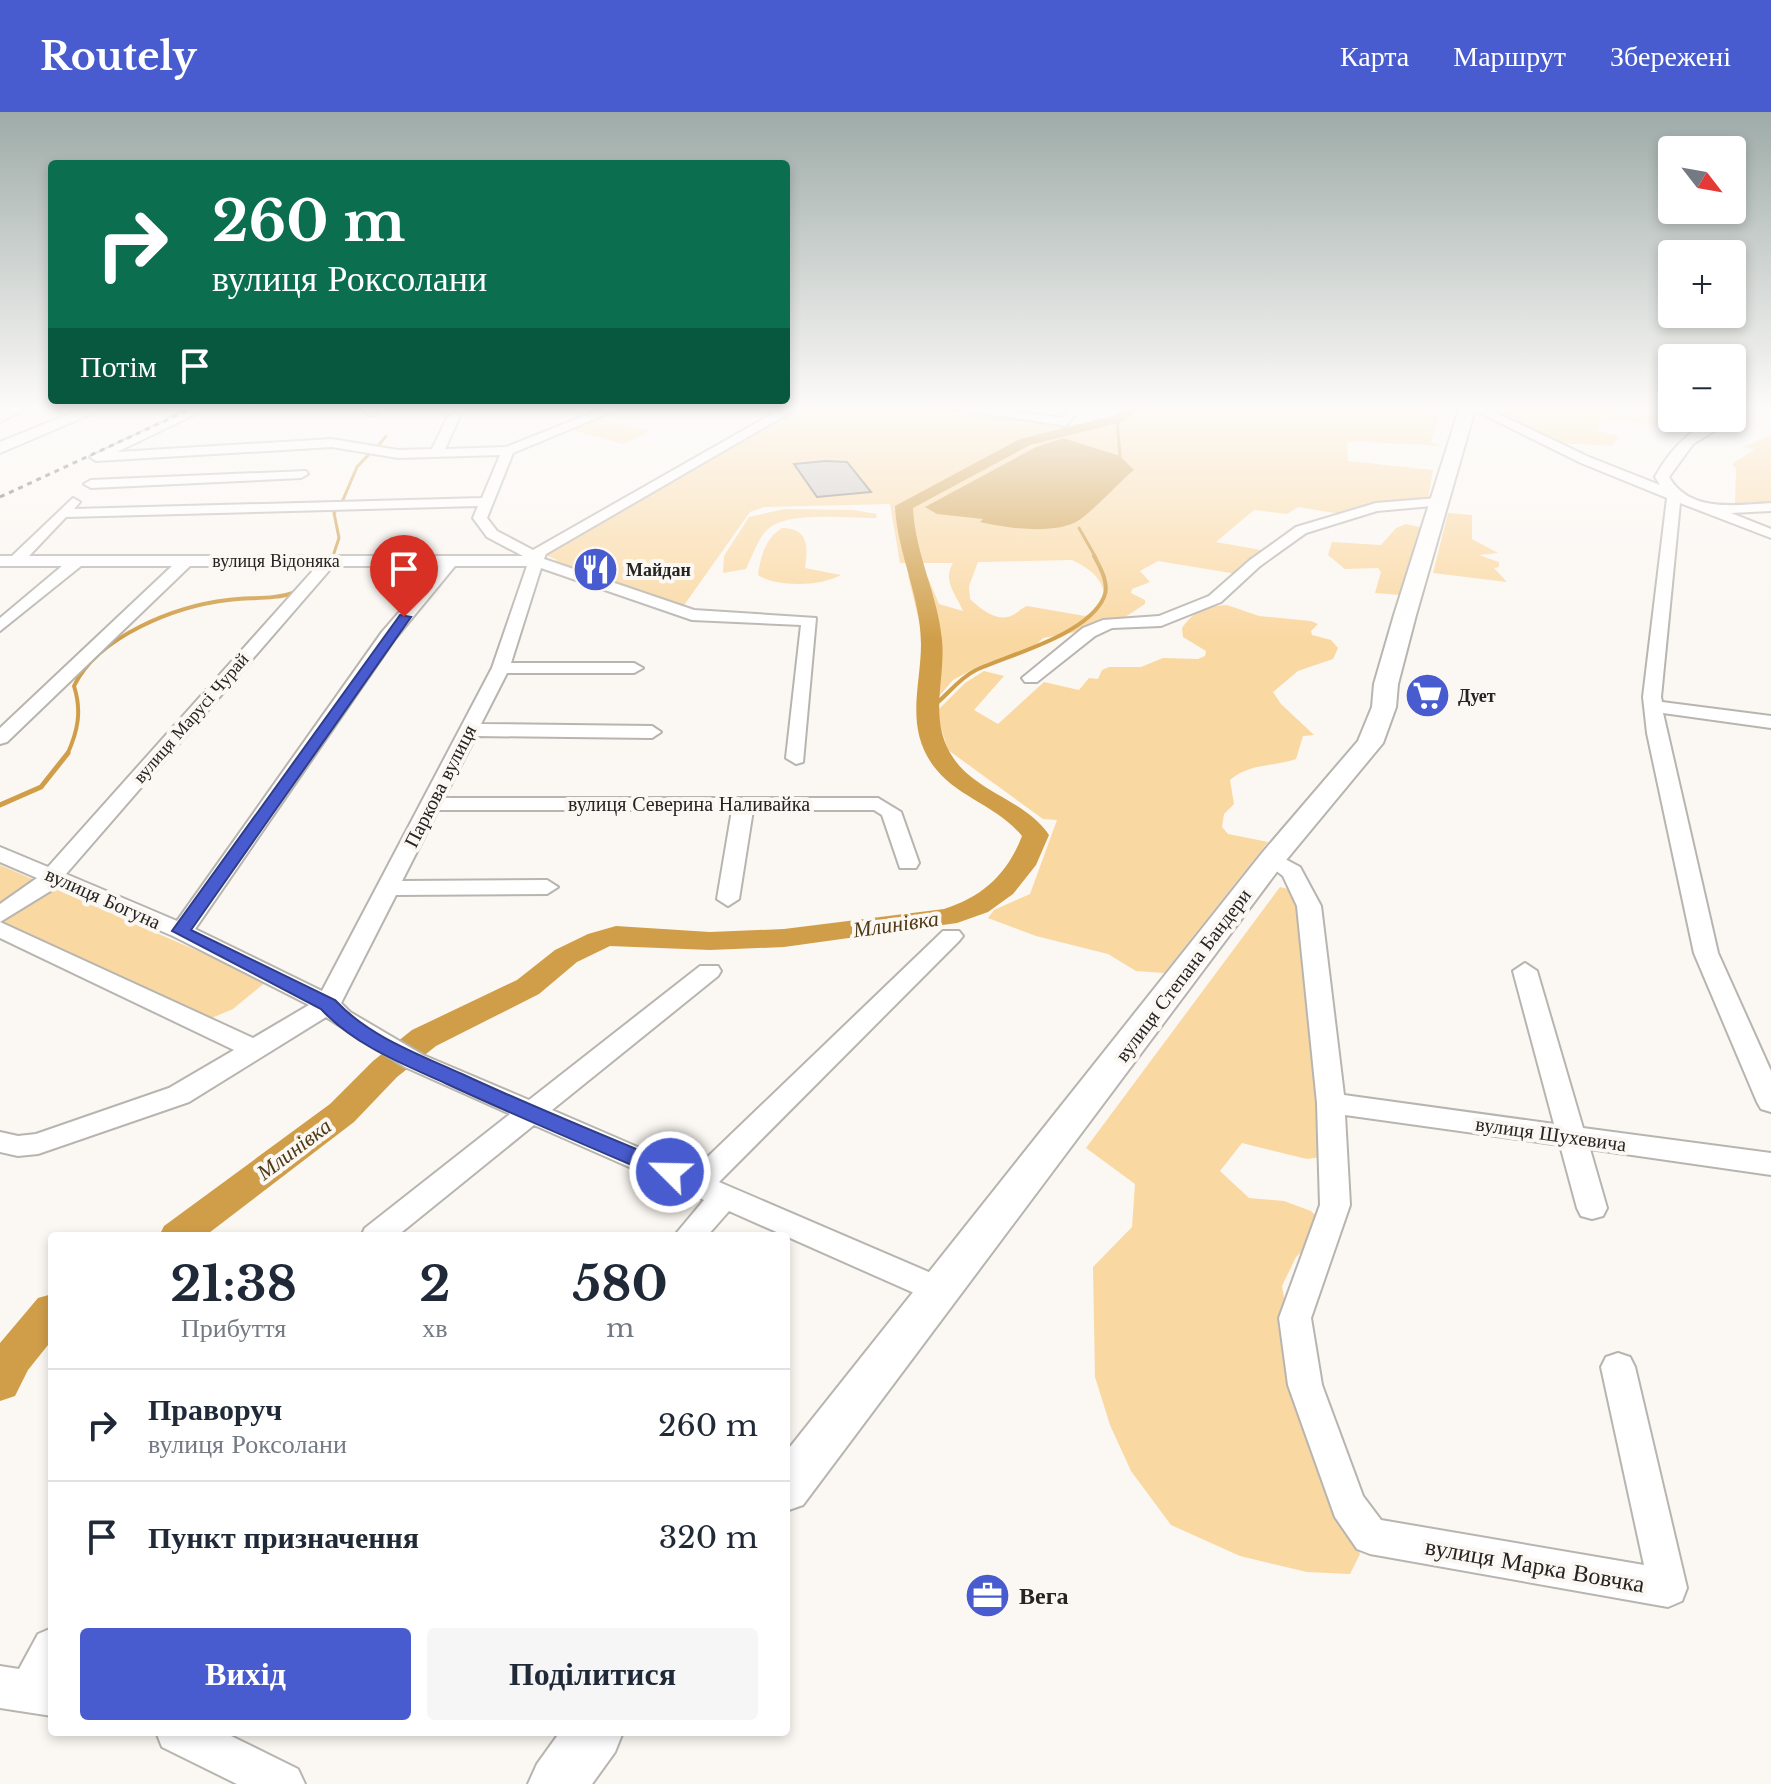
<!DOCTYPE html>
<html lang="uk">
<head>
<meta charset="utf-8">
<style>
	:root { --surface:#fff; --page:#f6f6f7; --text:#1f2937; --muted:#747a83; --line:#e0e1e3; --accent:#485cd0 }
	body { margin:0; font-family:"Libre Baskerville",serif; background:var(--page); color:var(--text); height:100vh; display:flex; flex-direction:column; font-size:30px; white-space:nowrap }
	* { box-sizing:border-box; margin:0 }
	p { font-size:26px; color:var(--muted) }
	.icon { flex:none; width:44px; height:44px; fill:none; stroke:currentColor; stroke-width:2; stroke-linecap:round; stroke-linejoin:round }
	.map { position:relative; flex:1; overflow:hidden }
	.panel { position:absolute; left:48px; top:1120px; width:742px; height:504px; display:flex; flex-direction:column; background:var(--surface); border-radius:8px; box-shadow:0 4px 12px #0003 }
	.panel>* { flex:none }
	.top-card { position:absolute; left:48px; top:48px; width:742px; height:244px; border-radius:8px; box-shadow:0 4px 12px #0003; background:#0b6e4f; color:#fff; overflow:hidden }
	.needle { width:52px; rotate:121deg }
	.tools { position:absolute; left:1658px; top:24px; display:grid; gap:16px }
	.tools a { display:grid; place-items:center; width:88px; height:88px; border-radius:8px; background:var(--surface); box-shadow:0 4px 12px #0003; font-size:40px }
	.pin { position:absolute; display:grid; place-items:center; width:68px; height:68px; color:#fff; margin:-82px -34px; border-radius:50% 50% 50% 0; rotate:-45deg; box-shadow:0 0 8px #0007 }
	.pin .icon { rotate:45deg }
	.me { position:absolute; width:88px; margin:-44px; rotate:293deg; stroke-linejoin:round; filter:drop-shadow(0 0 6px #0008) }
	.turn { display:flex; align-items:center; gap:28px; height:168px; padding:0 32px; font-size:36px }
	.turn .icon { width:104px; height:104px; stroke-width:2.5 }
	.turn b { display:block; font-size:56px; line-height:68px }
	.then { display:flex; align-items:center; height:76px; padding:0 32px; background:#0003; gap:16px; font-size:30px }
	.eta { display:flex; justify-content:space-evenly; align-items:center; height:136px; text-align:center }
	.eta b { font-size:48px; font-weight:800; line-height:56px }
	.primary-button { display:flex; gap:16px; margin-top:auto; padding:16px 32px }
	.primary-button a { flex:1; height:92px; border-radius:8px; background:var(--accent); color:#fff; font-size:32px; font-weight:800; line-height:92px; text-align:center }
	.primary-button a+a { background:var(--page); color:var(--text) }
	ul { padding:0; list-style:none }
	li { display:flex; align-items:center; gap:24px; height:112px; padding:0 32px; border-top:2px solid var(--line) }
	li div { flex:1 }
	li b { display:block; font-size:30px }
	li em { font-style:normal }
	header { display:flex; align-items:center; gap:48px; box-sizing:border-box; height:112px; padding:0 40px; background:var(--accent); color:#fff }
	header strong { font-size:38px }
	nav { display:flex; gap:44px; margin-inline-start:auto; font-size:28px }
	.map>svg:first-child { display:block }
</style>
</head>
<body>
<header>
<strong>Routely</strong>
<nav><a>Карта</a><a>Маршрут</a><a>Збережені</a></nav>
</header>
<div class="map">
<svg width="1771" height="1672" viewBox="0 0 1771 1672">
	<rect width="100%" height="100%" fill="#fbf7f2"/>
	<g fill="#fad8a2" fill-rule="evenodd">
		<path d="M800,294C844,294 890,291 934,294C1002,300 1081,331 1144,294H1432L1427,302L1439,304L1431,330L1444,334L1347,329L1348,349L1433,358L1428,387L1395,389L1340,402L1298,395L1287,402L1254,398L1216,430L1261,438L1237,462L1158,449L1140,459L1150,470L1132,477L1131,481L1145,488V492L1125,505L1087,518L1043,526L1035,534L979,554L953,568L934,590L932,566L939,539L925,534L908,463L928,466L939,492L963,499C956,482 942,469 953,451H900L890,392L764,395L750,400L682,496L549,453L557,448L548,444V440ZM1072,448C1090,457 1102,465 1105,485L1095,499L1085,504L1027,494C1019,497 1017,502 1011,504C995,510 980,496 970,487L969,474L978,450Z"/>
		<path d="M1481,294L1553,299L1554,296L1588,297L1639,305L1646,297L1672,301V306H1702L1696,313L1701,315L1693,319L1603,305L1597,319L1620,325L1611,334L1555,331Z"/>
		<path d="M600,307L651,319L623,332L571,318Z"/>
		<path d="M1771,323V390L1735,391L1736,357L1732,352L1755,337L1743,335Z"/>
		<path d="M785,397L853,398L877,402L876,406C851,406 786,399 768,417C758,426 752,445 746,457L723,461L724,444L749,405Z"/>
		<path d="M1448,401L1472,403V427L1498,441L1479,443L1499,450V455L1494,456L1507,470L1433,461Z"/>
		<path d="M1406,412L1420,415L1400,483L1375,481L1381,460L1378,456L1345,457L1328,443L1332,430L1381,433L1396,416Z"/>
		<path d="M782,416C809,416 808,435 805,456L841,463C822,474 777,476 758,463C760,446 766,425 782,416Z"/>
		<path d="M1227,493L1259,504L1311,509L1318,512L1311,519L1312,523L1331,528L1338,536L1333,547L1298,559L1273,580L1281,592L1314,623L1303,624L1296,647C1272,655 1251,651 1230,668L1234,692L1224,702L1222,715L1228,722L1268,730L1164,861L1136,859L1108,842L1036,824L988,806L994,798L1030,782L1057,708L1043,707L948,638L936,600L965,571L984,559L1004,564L974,598L998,612L1044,570L1079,578L1089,566L1098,567L1102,558L1109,555H1141L1163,546L1198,547L1205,544L1206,539L1183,525L1182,516C1194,499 1205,494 1227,493Z"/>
		<path d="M0,753L267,869L233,897L207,908L0,810Z"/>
		<path d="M1280,775L1300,780L1328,1044L1307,1047L1242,1031L1220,1059L1249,1086L1284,1089L1311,1099L1327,1115L1296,1145L1282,1174L1298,1263L1360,1442L1350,1462L1307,1460L1240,1444L1171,1413L1131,1359L1110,1313L1095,1265L1093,1155L1132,1115L1135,1072L1086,1036Z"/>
	</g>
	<path fill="#d09e49" d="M1063,326L1120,344L1134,358C1120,369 1088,405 1074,411C1049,422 1006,416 980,410L983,407L937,402L925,395L1036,335Z"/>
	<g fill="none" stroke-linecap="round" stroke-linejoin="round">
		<g stroke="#d09e49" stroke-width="3">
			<path d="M1117,307L1120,344"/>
			<path d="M378,334L386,324"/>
			<path d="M342,390L357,355L372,339"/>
			<path d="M1079,416L1096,446"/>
			<path d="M334,441L339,426L334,401L338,396"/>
		</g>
		<g stroke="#d09e49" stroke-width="4">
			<path d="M928,598C946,586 956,568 976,558C1008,543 1088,523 1104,485C1110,472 1100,455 1094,444"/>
			<path d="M67,643C78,619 82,599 74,574C98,524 176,494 228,488C250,485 274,488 296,480"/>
		</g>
		<path stroke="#d09e49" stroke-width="5" d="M0,693L41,675L68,641"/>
		<g fill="#d09e49" fill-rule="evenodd">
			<path d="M1128,294H1145L1122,310L1030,333L913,396C915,442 938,483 942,528C946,567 927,609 954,647C978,681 1025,688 1049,723L1036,753L1013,782L988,800L957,811L784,835L710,838L610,834L577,850L539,882L436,934L397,965L354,1010L205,1124H159L164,1114L330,992L373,949L412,918L517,868L555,838L588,822L616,814L710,820L784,817L944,797C983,785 1008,761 1022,724C997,693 955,685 932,652C905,613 921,573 921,532C921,485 897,441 895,394L1020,327L1112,304Z"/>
			<path d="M52,1182V1228L28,1258L15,1284L0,1289V1231L38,1186Z"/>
		</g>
	</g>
	<path fill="#c7c4bf" stroke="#7d7975" stroke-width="2" d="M825,349L847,350L871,380L817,385L794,352Z"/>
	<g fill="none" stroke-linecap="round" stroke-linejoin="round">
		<defs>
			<g id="minor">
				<path d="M15,294H30L0,310V301Z"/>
				<path d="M196,294H212L117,340L332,327L398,338L432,337L448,304L454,301L460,304L445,337L506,335L609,294H626L513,341L487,406L497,419L533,438L786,294H801L546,442L544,447L694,498L816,506L803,650L796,652L786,646L801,513L692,508L541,456L511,551H634L643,556L634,561H507L481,612L652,614L661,620L652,626L476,624L444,686H878L901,700L919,751L916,756H900L882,703L874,698H753L739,787L728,794L717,787L732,698H438L402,769L547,768L558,775L547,782L396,783L341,891L350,900L423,943L529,988L700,854H718L721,859L718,864L552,998L693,1059L943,819H959L963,824L959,829L719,1070L952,1170L957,1179L952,1188L941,1192L930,1188L729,1099L707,1124H674L704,1088L534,1013L397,1124H361L365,1116L510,1002L405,955L326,905L189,990L38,1042L18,1044L0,1040V1020L18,1024L36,1022L169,976L234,938L0,826V792L37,766L0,750V735L48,755L317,454H190L7,630L0,632V616L172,454H81L0,519V506L62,454H0V444H12L73,386L80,390L74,397L482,386L500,343L398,346L332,335L96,349L90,345ZM478,394L473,406L487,425L523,444H29L66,405ZM333,454H439L382,520L177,809L66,762ZM455,454H527L492,556L322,879L195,817L394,528ZM57,775L173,824L309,893L253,926L0,810Z"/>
				<path d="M360,294H372L379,302L369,304Z"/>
				<path d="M935,294H970L1063,306L1070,294H1082L1066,314Z"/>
				<path d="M1466,294H1482L1589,345L1660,373L1655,365C1670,337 1698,306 1732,306V298L1755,294L1693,332L1669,365C1690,401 1735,393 1771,391V399L1731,401L1771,417V426L1680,391L1661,585L1662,590L1771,604V616L1663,601L1718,841L1771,959V1000L1761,997L1757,990L1694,841L1647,621L1643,585L1667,386L1581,351Z"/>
				<path d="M306,359L308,362L301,366L91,376L84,372L91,368Z"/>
				<path d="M1438,386L1445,390L1443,393L1377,399L1306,421L1260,454L1221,490L1161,514L1112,516L1095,524L1037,570H1025L1022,566L1083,516L1103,508L1159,504L1209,484L1250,448L1296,415L1376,391Z"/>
				<path d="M1272,740L1300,755L1321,794L1344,983L1554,1012L1513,859L1525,851L1537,859L1583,1016L1771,1041V1063L1590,1037L1607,1096L1603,1104L1592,1107L1581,1104L1577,1096L1560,1033L1345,1003L1350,1093L1311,1206L1322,1273L1363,1384L1381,1408L1644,1453L1601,1255L1606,1245L1618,1241L1630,1245L1635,1255L1687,1476L1682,1489L1668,1495L1370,1442L1357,1437L1335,1405L1288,1273L1279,1206L1320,1093L1317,991L1297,794L1283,764L1261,747Z"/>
				<path d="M52,1516V1604L0,1596V1554L19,1557L38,1522Z"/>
				<path d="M156,1620H223L298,1657L305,1672H237L162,1635Z"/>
			</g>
			<g id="major">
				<path d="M89,294H110L0,341V330Z"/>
				<path d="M1460,294H1476L1416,503L1398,572L1396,595L1383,631L1282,753L803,1393L786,1399V1340L1262,741L1358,629L1372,595L1374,572L1394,503Z"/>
				<path d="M560,1620H623L615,1640L592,1672H528L537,1652Z"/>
			</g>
		</defs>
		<use href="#minor" stroke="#b8b5b0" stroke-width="4"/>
		<use href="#major" stroke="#b8b5b0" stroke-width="4"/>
		<use href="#minor" fill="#fff" fill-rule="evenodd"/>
		<use href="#major" fill="#fff" fill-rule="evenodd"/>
		<path stroke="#5e5c59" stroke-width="3" stroke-dasharray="5 5" stroke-linecap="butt" d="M0,385L197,294"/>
	</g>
	<linearGradient id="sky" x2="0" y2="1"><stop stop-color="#9eaba8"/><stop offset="0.56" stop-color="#fdfbf9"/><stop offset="1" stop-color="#fdfbf9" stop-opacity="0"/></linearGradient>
	<rect width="1771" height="528" fill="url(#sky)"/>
	<path fill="#485cd0" stroke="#2f3c87" stroke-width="2" d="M400,503L411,505L191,818L335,888C368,924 418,942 462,962C533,995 605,1024 677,1054L681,1060L677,1066H662C590,1035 518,1005 447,972C403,952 354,933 321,897L172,819Z"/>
	<defs>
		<symbol id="restaurant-disc" viewBox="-11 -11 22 22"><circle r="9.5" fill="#485cd0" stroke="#fbf7f2"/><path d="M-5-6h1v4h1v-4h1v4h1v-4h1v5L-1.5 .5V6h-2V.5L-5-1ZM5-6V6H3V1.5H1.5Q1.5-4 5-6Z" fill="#fff"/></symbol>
		<symbol id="supermarket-disc" viewBox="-11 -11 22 22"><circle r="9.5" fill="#485cd0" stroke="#fbf7f2"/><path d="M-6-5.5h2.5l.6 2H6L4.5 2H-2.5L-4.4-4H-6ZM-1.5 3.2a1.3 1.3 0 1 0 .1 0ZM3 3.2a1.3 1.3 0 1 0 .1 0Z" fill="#fff"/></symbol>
		<symbol id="office-disc" viewBox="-11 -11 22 22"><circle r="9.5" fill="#485cd0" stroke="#fbf7f2"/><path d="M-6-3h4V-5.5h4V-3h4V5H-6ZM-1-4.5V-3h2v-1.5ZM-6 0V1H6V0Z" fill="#fff"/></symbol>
	</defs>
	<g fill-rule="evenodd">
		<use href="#restaurant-disc" x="570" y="432" width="51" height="51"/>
		<use href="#supermarket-disc" x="1402" y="558" width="51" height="51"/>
		<use href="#office-disc" x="962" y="1458" width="51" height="51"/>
	</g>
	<g text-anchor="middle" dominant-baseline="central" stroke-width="8" stroke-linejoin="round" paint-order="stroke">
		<g font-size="18" fill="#252422" stroke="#fbf7f2">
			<text x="276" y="449">вулиця Відоняка</text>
			<text transform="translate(191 606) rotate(-49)">вулиця Марусі Чурай</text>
		</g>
		<g font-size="18" font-weight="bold" fill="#252422" stroke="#fbf7f2" text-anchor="start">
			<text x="626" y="458">Майдан</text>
			<text x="1458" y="584">Дует</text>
		</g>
		<g font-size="20" fill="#252422" stroke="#fbf7f2">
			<text transform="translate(440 674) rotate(-63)">Паркова вулиця</text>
			<text x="689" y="692">вулиця Северина Наливайка</text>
			<text transform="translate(103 786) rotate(24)">вулиця Богуна</text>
			<text transform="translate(1183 863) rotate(-53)">вулиця Степана Бандери</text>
			<text transform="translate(1551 1022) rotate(8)">вулиця Шухевича</text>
		</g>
		<g font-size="22" font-style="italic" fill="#503a17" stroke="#fbf7f2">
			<text transform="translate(896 812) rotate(-8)">Млинівка</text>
			<text transform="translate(294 1037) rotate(-37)">Млинівка</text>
		</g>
		<g font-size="24" fill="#252422" stroke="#fbf7f2">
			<text transform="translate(1535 1453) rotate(10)">вулиця Марка Вовчка</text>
		</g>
		<g font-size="24" font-weight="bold" fill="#252422" stroke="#fbf7f2" text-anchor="start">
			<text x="1019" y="1483">Вега</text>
		</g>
	</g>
</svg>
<div class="tools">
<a><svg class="needle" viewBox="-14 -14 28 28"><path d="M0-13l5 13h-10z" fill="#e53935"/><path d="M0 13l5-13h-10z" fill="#747a83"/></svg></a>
<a>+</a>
<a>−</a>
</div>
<div class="pin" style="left:404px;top:505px;background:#d93025"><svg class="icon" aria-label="arrive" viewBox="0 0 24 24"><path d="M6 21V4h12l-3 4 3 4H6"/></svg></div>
<svg class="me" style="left:670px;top:1060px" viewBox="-20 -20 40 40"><circle r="17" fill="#485cd0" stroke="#fff" stroke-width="3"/><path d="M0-11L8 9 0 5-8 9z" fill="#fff"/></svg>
<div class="top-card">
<div class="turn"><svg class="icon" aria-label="right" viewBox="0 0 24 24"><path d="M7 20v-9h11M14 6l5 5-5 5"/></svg><div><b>260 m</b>вулиця Роксолани</div></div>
<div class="then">Потім<svg class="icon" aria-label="arrive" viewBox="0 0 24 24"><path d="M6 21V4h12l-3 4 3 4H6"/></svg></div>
</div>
<section class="panel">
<div class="eta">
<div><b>21:38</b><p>Прибуття</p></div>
<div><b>2</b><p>хв</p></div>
<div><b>580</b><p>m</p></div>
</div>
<ul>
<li><svg class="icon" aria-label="right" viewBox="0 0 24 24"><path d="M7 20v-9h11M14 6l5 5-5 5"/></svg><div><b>Праворуч</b><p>вулиця Роксолани</p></div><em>260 m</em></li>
<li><svg class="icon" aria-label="arrive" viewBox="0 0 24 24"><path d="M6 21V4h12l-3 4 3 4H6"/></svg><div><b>Пункт призначення</b></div><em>320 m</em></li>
</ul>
<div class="primary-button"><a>Вихід</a><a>Поділитися</a></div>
</section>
</div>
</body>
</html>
